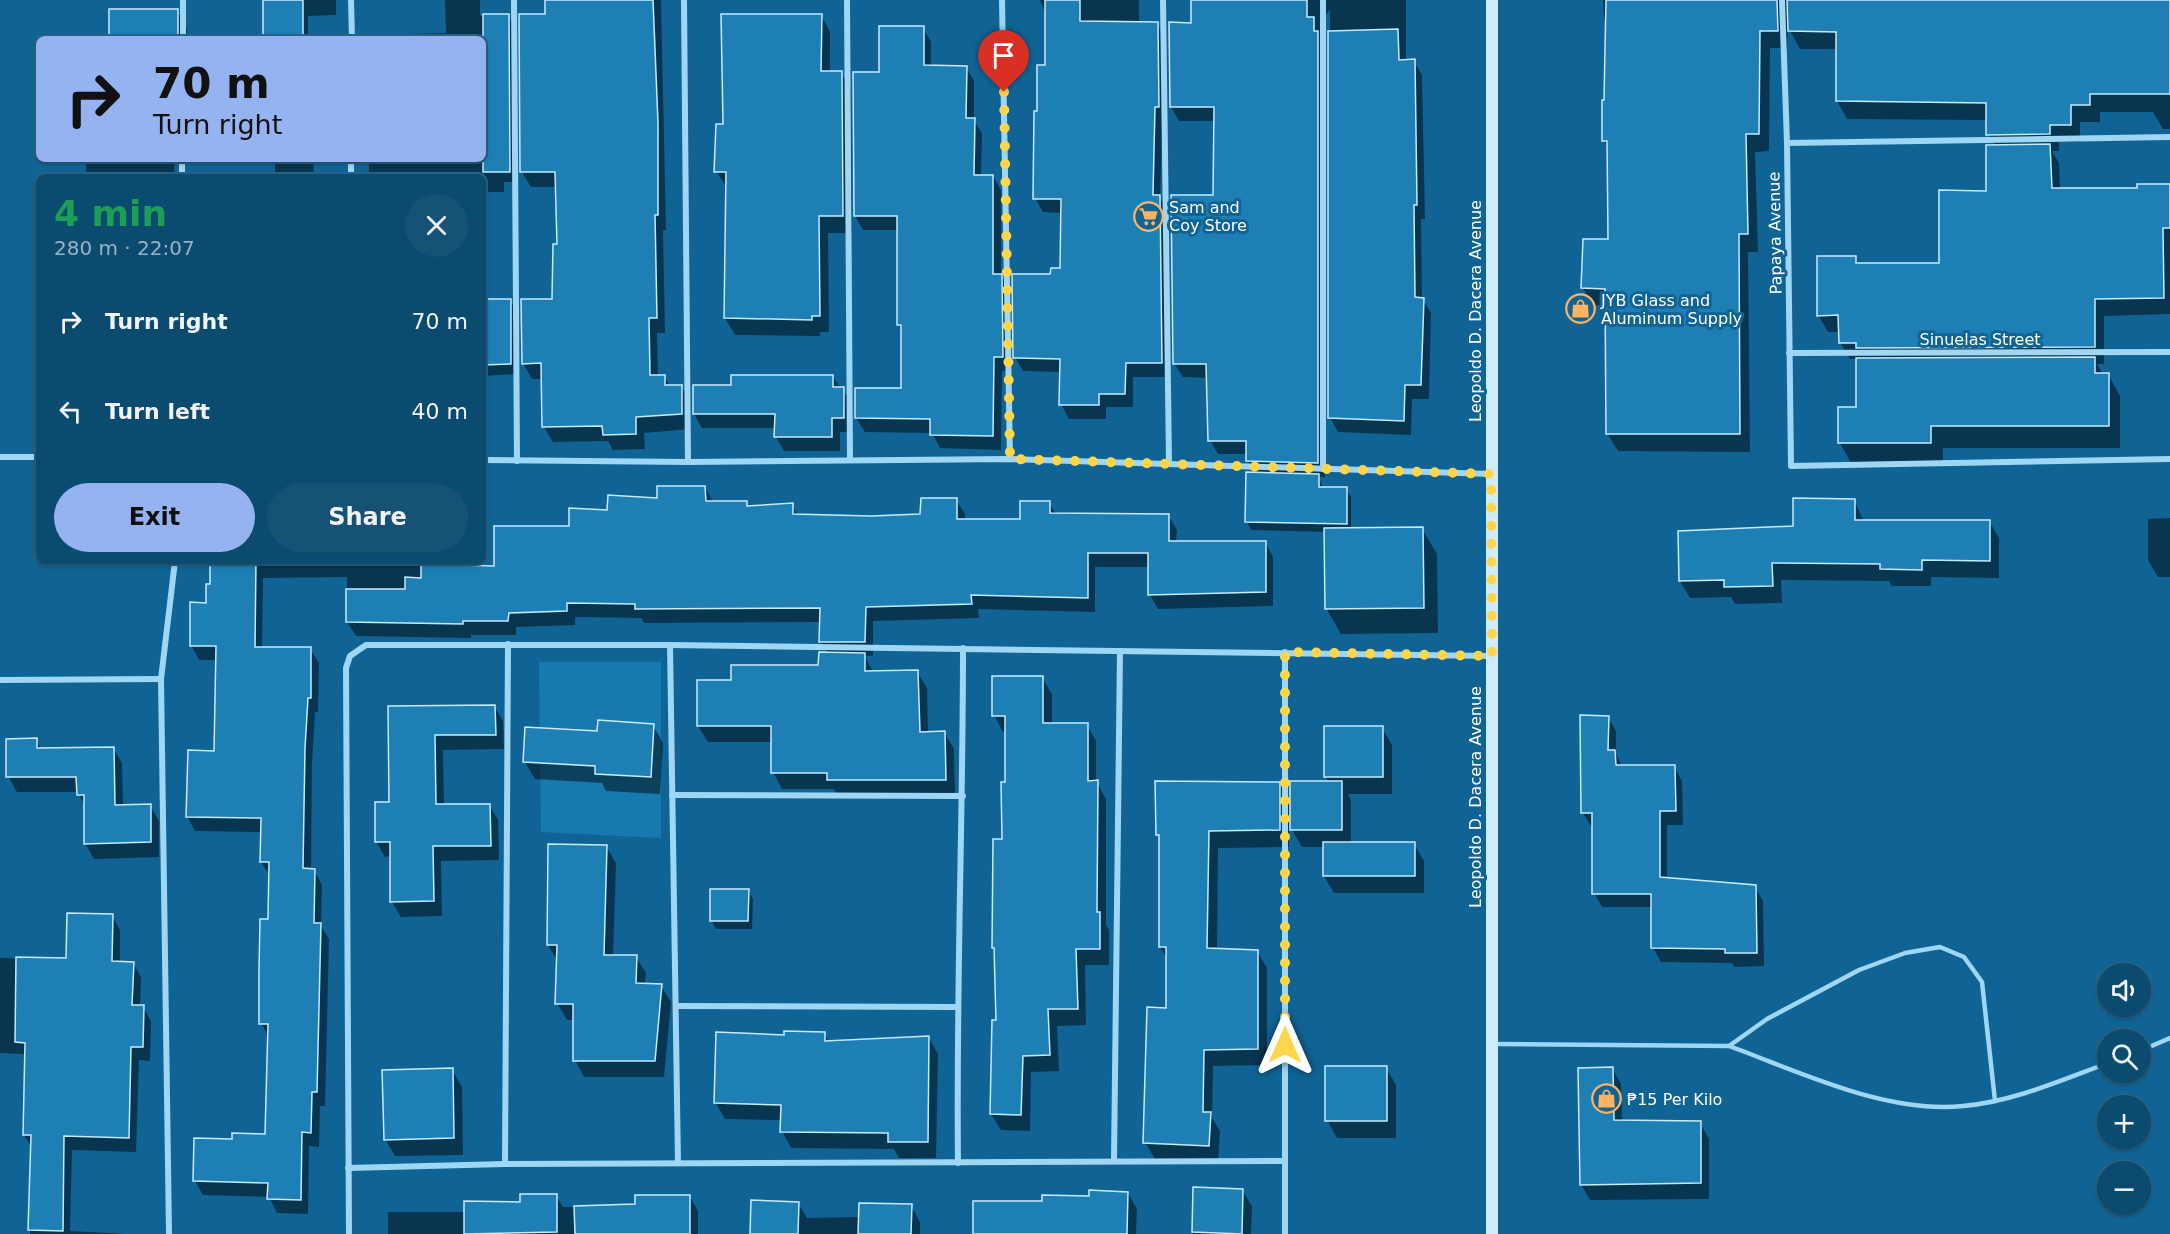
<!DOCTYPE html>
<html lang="en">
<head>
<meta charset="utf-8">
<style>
	:root { --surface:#0c4b70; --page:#155275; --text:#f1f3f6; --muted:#9ab3c3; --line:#2c6383; --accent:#95b2f1 }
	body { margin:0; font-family:"DejaVu Sans",sans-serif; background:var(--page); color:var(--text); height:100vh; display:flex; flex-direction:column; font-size:22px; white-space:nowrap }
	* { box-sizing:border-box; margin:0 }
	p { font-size:20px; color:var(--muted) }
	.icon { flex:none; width:33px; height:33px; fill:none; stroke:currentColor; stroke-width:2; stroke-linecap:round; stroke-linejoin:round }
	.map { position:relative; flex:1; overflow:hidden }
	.drawer { position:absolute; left:36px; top:174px; width:450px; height:390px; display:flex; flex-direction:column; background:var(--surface); border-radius:9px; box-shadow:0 2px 4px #0004,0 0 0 2px var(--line) }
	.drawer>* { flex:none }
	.top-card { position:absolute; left:36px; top:36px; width:450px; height:126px; border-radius:9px; box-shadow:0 2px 4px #0004,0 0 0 2px var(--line); background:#95b2f1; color:#111; overflow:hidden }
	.buttons { position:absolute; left:2097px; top:963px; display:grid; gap:12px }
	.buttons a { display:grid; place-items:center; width:54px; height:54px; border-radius:50%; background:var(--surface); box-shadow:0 2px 4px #0004,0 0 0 2px var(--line); font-size:30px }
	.pin { position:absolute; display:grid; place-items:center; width:51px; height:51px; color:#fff; margin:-62px -26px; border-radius:50% 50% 50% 0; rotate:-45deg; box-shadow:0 0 6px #0007 }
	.pin .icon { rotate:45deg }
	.me { position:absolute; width:66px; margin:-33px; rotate:0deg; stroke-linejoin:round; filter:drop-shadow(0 0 4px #0008) }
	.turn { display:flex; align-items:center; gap:21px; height:126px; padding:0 18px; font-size:27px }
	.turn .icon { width:78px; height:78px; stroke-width:2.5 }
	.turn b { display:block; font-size:42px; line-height:51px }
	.round { display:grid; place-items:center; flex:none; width:63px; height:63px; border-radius:32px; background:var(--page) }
	.summary { display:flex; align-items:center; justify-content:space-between; height:102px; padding:0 18px }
	h1 { font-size:36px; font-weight:600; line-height:45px; color:#1e9e55 }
	.primary-button { display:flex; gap:12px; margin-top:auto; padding:12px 18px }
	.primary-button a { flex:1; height:69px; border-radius:36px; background:var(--accent); color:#111; font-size:24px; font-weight:600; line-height:69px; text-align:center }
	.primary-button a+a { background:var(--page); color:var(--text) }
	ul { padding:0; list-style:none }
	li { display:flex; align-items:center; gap:18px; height:90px; padding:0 18px }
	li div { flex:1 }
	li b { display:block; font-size:22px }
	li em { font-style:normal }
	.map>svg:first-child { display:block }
</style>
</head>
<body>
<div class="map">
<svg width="2170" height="1234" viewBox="0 0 2170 1234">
	<rect width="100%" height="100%" fill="#106495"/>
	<path fill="#177aaf" d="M539,662H661V838L541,832Z"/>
	<g fill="#0007">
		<path d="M265,0H336V15L308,16V39H265Z"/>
		<path d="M445,0H480V16H508L514,26L515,182H504V192H487L488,228H483V177H369V159H483V39H367V35L446,33Z"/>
		<path d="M547,0H661L666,230H663L665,333H657L658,376H664L670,386H681L690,402V429L644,433L645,449L613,450L608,441L553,442L544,427L543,379H532L523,363L554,300L558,246L557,187H531L522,172L547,16Z"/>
		<path d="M1040,0H1139V23L1157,24L1165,38L1160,198L1168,211L1170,377H1133V407H1106V419H1069L1061,404V372L1023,371L1015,357L1052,276L1061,269L1062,213L1043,212L1035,198L1046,67V15Z"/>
		<path d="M1193,0H1406V61H1414L1422,75L1425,219H1421L1422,299L1431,313L1429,399H1412L1411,435L1338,432L1330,417V10L1325,15V477H1319L1323,488H1346L1351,497V529H1422L1437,554L1438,633L1341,634L1326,608V532L1251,530L1247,522L1255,473L1248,461V454H1218L1210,440L1208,378L1183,377L1174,363L1214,196L1215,121H1179L1171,107L1192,24Z"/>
		<path d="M1603,0H2170V129H2163L2153,112H2100V122H2080V142H2059V151H2052L2059,163L2060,189H2138L2170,185V314L2104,316V364H2097L2103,374H2108L2120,396V448H1943V465H1852L1840,443L1857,408V359H1850L1840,342V332H1828L1818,315L1855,257L1859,264H1940L1988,193L1995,146L1988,134V120L1847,119L1837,101V49H1800L1788,27L1787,48H1770L1769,151L1755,152L1758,252H1748L1750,452L1618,451L1607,433V306L1593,305L1583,288L1610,241L1609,149L1604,141L1607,23L1604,18Z"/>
		<path d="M177,11L187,28V39H111Z"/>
		<path d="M821,15L830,32V73H841L851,90L852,233H828L829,332H820V336L735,335L725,318L727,188L716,171L724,125Z"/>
		<path d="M923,28L931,42V66L966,67L974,81V120L982,134L981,176H993L1001,190V275L1009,289L1010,371H1002L1001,450L940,448L932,433L865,432L856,418L902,390V331L898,324L899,230H863L855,216L880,73Z"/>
		<path d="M86,159H175L174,177H86Z"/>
		<path d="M275,159H313L314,177H275Z"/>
		<path d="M483,300H510L516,310V374L483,376Z"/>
		<path d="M832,376L852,403V432H840V451H784L776,437V428H702L694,414L733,386Z"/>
		<path d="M705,487L713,502H746L749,507L792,505L798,516L922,515L956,500L965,514V520H1022L1049,503L1056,514L1168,515L1177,530L1176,542H1265L1273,557V606L1158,609L1150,595L1149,567H1095V612L978,609L979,618L873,621V656H865L873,672H917L927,688L928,733L944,732L954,749L955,796H838L834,789H782L773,772V742H708L698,726V682H733L820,667L828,654L820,641L821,622L644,623L641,618L575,617V625L516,627V635H471V638L356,636L347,622V577L263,578L262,648L310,649L319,663L318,712H315L312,763L311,870H314L322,885L321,926L329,939L325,1106H320L319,1147L309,1146L308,1214L277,1213L269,1197L203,1195L195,1181L234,1141L267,1136L269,1037L261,1023L269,921L270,876L261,862L262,832L195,831L187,816L216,753L217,660H199L191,645L207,605L212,585V561H414V565L495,567L570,527L608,511Z"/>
		<path d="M1854,500L1864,522L1989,521L1999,538V578L1931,577V586H1892L1889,581L1781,580L1782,603L1735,604L1731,597L1690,598L1680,581Z"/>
		<path d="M2170,518V577H2158L2148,560V519Z"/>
		<path d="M1042,678L1052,694V725H1087L1096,741V781L1106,799V925L1109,930V965H1085L1086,1025L1057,1026L1059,1071L1031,1072L1030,1131L1001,1130L991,1114L997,1021L993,948L994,841H1003L1006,732H1003L994,715Z"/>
		<path d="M494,706L503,721L504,749L443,750L444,806L489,805L498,820L499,860L441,861L442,916L401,917L392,902L391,856L385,857L376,841L391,804L389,707Z"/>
		<path d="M1608,717L1616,731V754L1622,766L1674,767L1682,781L1683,825H1667V879L1755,887L1763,901L1764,966L1735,967L1732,963L1661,962L1653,948V907H1602L1594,893V826H1591L1583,813Z"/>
		<path d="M653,725L663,743L660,794L606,791L602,783L535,779L525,762L599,733Z"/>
		<path d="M1382,728L1392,745V794H1348L1351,800V844H1414L1424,861V893H1334L1324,876V847H1302L1292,830L1329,783L1326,777Z"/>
		<path d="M36,740L41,749L113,748L122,763L123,806H150L159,821V857L94,859L85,843V806L78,792H17L8,776Z"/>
		<path d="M1279,783L1289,800V847L1218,848L1217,950L1257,951L1267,968V1065L1213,1066L1212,1118L1220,1131L1218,1162L1155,1159L1145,1142L1168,1009V960L1160,947V839L1158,835Z"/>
		<path d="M606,846L616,863L613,956L636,957L646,973L645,985L661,986L671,1002L664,1077H584L575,1060V1020H567L557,1003L558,962L548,945Z"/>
		<path d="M748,890L753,899L752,929H716L711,920Z"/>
		<path d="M112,915L120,930V963H133L141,977L140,1007H143L151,1021L150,1061L139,1060L136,1152L72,1150L70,1231L129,1234H30L32,1148L24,1135L25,1056L23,1054L0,1053V958L67,960Z"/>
		<path d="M824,1033L829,1042L929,1038L938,1054L936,1158H899L894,1149L791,1148L782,1131V1120L725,1119L715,1102L785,1036Z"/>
		<path d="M1386,1068L1396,1085V1138H1337L1327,1120Z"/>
		<path d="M1612,1068L1621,1084L1622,1121L1700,1123L1709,1139V1199L1590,1200L1581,1184Z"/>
		<path d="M452,1070L462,1087L463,1155L395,1156L385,1139Z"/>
		<path d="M1194,1188L1242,1190L1252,1206L1251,1234H1193Z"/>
		<path d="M1128,1193L1137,1209L1136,1234H974L1044,1203Z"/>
		<path d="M556,1196L563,1207L637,1206L690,1197L698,1211V1234H388V1212H466Z"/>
		<path d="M798,1203L807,1218L860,1217L911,1206L920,1222V1234H751Z"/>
	</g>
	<g fill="#1d7fb4" stroke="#c6eafe" stroke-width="1.5">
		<rect x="263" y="0" width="40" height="39"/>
		<path d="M545,0H653L658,123V215H655L657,318H649L650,375H665V385H682V414L636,417V434L603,435L602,426L542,427L541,363L522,364L521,299H552L553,244H557L555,172H520L519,14H545Z"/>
		<path d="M1045,0H1080V21L1158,22L1159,107H1155L1153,195H1160L1162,363H1126L1125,394H1099V405H1059L1060,359L1013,358L1012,274H1050L1051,268H1060L1061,199H1033L1034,111H1037V65H1045Z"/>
		<path d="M1191,0H1307V17H1314V31H1318V463L1246,461V441H1208L1206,364H1173L1171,195H1213L1214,107H1170L1169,22L1191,23Z"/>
		<path d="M1606,0H1777L1778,31H1760L1759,134H1746L1748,234H1739L1740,434H1606L1605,289L1581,288L1583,239H1608L1607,141H1602V100H1604Z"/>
		<path d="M1787,0H2170V94H2090V105H2071V125H2050V134L1986,135V103L1836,101V32L1788,31Z"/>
		<rect x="109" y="9" width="69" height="30"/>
		<path d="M483,14H509L510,172H483Z"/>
		<path d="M721,14H822L821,71H842L843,216H819L820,316H812V320L724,318L726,172H714L716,124H723Z"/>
		<path d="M879,26H924V65L967,66L966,118H975L974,175H993V274H1002L1003,357H994L993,436L930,435V419L855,418V388H901V325H897V216H854L853,72H879Z"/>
		<path d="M1398,29L1399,60L1415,59L1417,205H1414L1415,297L1424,298L1421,385H1405L1404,421L1328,418V31Z"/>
		<path d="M2050,144L2052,188H2137V184H2170V228H2163L2164,298L2095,299V347L1856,348V343H1839L1838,315L1817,316V256H1856V263H1939V190L1986,191V145Z"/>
		<path d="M483,299H511V364L483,365Z"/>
		<path d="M2095,357V373H2109V426H1931V443H1838V407H1856V358Z"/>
		<path d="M731,375H833V387H844V418H832V437H774L775,414H693V385H731Z"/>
		<path d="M1246,472L1319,474V487H1347V524L1245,522Z"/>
		<path d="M657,486H705L706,501H747V506L793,503V514L871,516L920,514L921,498H957V519H1020V501H1050V513L1169,514V541H1266V592L1148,595V553H1088V598L971,595L972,604L866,607L865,642H819L820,608L635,609V604L567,603V611L509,613L508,621H463V624L346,622V589H405V577L421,578V564L494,566V526H569V508L607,510L608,495L657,498Z"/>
		<path d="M1793,498L1855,499V520H1990V561L1922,560V570L1880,569V564L1772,563L1773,586L1724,587V580L1679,581L1678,531L1793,526Z"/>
		<path d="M1423,527L1424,608L1325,609L1324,528Z"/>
		<path d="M210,561H256L255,647H311V698H308L305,748L303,868L315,869L314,923H321L317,1092H312L311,1133L302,1132L301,1200L267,1199L268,1183L193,1181L194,1138L232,1139V1133L265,1134L268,1024H259V970L260,919H268L269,862H260L261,818L186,817L188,750L214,751L216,646H190V602L206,603V584H210Z"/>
		<path d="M819,652L865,653V671L918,670L920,732L945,731L946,780H827V773H771V726H697V680H731V665H818Z"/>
		<path d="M992,676H1043V723H1088V781L1098,780L1097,912H1100V949H1076L1078,1009H1048L1050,1055L1023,1056L1021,1115L990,1114L992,1020H996L994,948H992L993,839H1002L1001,782H1005V716H992Z"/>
		<path d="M495,705L496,735H435L436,804H490L491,846H433L434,901L390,902V842H375V802H389L388,706Z"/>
		<path d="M1580,715L1609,716L1608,750H1615L1616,765H1675L1676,811H1660V877L1756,885L1757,953H1725V949L1651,948V894H1592V813H1581Z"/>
		<path d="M598,720L654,724L651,777L595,774V766L523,762L525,727L597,731Z"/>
		<rect x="1324" y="726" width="59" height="51"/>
		<path d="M37,738V748L114,747L115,805L151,804V842L84,844V795H77L76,777H6V739Z"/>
		<path d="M1155,781L1280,782V830L1209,831L1207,948L1258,950V1049L1204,1050L1203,1112H1211L1209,1146L1143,1143L1147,1007L1166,1008V947H1159V835H1156Z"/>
		<rect x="1290" y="781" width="52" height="49"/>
		<rect x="1323" y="842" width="92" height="34"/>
		<path d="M548,844L607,845L604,955H637L636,983L662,984L655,1061H573V1004H555L557,945H547Z"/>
		<path d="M710,889H749L748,921H710Z"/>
		<path d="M67,913L113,914L112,961L134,962L132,1005H144L143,1047H131L129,1138L64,1136L63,1231L28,1230L31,1135H23L25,1043L15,1042L16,957L66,958Z"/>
		<path d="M784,1031L825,1032V1041L929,1036L928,1142H888V1133L780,1132L781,1105L714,1103L716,1032L784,1035Z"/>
		<rect x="1325" y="1066" width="62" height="55"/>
		<path d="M1613,1067L1614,1120L1701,1121V1183L1580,1185L1578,1068Z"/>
		<path d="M453,1068L454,1138L384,1140L382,1070Z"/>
		<path d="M1193,1187L1243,1189L1242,1234L1192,1232Z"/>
		<path d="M1089,1190L1128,1192L1127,1234H973V1201H1042V1195L1089,1196Z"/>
		<path d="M520,1194H557V1232L464,1234V1201L520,1202Z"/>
		<path d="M635,1195H690V1234H575L574,1206L635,1204Z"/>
		<path d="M751,1200L799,1202L798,1234H750Z"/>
		<path d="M859,1203L912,1204L911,1234H858Z"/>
	</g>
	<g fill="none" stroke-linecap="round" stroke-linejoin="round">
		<g stroke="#9ed6f4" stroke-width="4.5">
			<path d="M1494,1044L1729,1046L1767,1019L1859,970L1905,953L1940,947L1964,957L1982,982L1995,1101"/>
			<path d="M1729,1046C1800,1072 1886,1114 1963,1106C2012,1102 2062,1080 2108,1063"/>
			<path d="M2140,1051L2170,1038"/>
		</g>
		<g stroke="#9ed6f4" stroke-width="6">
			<path d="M351,0L352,39"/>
			<path d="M514,0L517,461"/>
			<path d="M684,0L688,462"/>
			<path d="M847,0L850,459"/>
			<path d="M1002,0L1010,459"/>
			<path d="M1163,0L1169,464"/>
			<path d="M1323,0V469"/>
			<path d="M1782,0L1787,143L1791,466L2170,459"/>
			<path d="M183,39V0"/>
			<path d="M1787,143L2170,137"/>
			<path d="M182,177V159"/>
			<path d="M351,177V159"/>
			<path d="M1789,353L2170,352"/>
			<path d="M0,457H39"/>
			<path d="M483,460L688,462L1010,459L1491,474"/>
			<path d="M670,645L678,1163"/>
			<path d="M0,680L161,679"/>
			<path d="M672,795L963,796"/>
			<path d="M677,1006L956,1007"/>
			<path d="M1114,1160L1120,651"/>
			<path d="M958,1163C956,992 963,820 963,648"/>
			<path d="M505,1164L508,644"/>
			<path d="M348,1168L505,1164L1285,1161"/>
			<path d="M169,1234L161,679L175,561"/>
			<path d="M349,1234L346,668L350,656L366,645H670L1492,656"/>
			<path d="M1285,1234V652"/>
		</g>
		<path stroke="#ceecfd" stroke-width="12" d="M1492,0V1234"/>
	</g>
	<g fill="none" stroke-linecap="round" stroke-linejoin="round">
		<path stroke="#ffd54a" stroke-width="10" stroke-dasharray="0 18" d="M1004,92L1010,459L1491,474L1492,656L1285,652V1045"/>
	</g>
	<defs>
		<symbol id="supermarket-ring" viewBox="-11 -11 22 22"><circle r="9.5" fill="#106495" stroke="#ffb261" stroke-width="1.5"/><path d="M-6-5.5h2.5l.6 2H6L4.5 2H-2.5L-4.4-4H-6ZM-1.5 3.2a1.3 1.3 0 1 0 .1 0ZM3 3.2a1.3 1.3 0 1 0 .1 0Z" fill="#ffb261"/></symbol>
		<symbol id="shop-ring" viewBox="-11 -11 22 22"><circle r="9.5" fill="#106495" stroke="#ffb261" stroke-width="1.5"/><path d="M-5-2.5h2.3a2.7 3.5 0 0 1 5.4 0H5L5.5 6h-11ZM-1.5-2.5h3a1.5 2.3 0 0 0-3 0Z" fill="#ffb261"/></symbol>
	</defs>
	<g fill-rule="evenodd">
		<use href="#supermarket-ring" x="1132" y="200" width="33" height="33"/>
		<use href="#shop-ring" x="1564" y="292" width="33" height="33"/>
		<use href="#shop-ring" x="1590" y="1082" width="33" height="33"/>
	</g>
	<g text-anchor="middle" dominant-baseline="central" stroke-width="6" stroke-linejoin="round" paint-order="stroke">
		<g font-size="16" fill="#fff" stroke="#106495" text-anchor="start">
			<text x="1169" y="207">Sam and<tspan x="1169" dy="18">Coy Store</tspan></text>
			<text x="1601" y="300">JYB Glass and<tspan x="1601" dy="18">Aluminum Supply</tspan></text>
			<text x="1627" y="1099">₱15 Per Kilo</text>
		</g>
		<g font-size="16" fill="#fff" stroke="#106495">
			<text transform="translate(1775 233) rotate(-91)">Papaya Avenue</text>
			<text transform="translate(1475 311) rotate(-90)">Leopoldo D. Dacera Avenue</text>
			<text x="1980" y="339">Sinuelas Street</text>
			<text transform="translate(1475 797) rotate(-90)">Leopoldo D. Dacera Avenue</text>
		</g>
	</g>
</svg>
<div class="buttons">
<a><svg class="icon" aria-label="sound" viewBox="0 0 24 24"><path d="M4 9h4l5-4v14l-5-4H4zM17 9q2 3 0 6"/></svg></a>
<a><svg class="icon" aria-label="search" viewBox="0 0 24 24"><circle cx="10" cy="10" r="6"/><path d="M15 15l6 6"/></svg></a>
<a>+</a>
<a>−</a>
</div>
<div class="pin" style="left:1004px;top:92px;background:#d93025"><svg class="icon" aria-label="arrive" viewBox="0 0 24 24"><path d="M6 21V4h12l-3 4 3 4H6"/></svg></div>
<svg class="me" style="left:1285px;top:1045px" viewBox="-20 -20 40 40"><path d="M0-17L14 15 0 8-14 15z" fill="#ffd54a" stroke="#fff" stroke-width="4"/></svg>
<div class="top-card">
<div class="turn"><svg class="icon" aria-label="right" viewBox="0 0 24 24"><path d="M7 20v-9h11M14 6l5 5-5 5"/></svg><div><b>70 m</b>Turn right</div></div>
</div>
<section class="drawer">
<div class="summary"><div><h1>4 min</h1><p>280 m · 22:07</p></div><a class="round"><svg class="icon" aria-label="close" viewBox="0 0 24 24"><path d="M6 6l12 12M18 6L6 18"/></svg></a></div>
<ul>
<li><svg class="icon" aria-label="right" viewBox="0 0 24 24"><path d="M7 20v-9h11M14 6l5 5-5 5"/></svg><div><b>Turn right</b></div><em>70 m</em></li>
<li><svg class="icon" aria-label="left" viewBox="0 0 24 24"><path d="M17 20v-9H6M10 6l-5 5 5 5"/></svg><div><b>Turn left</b></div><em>40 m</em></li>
</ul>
<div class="primary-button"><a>Exit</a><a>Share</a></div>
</section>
</div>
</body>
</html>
